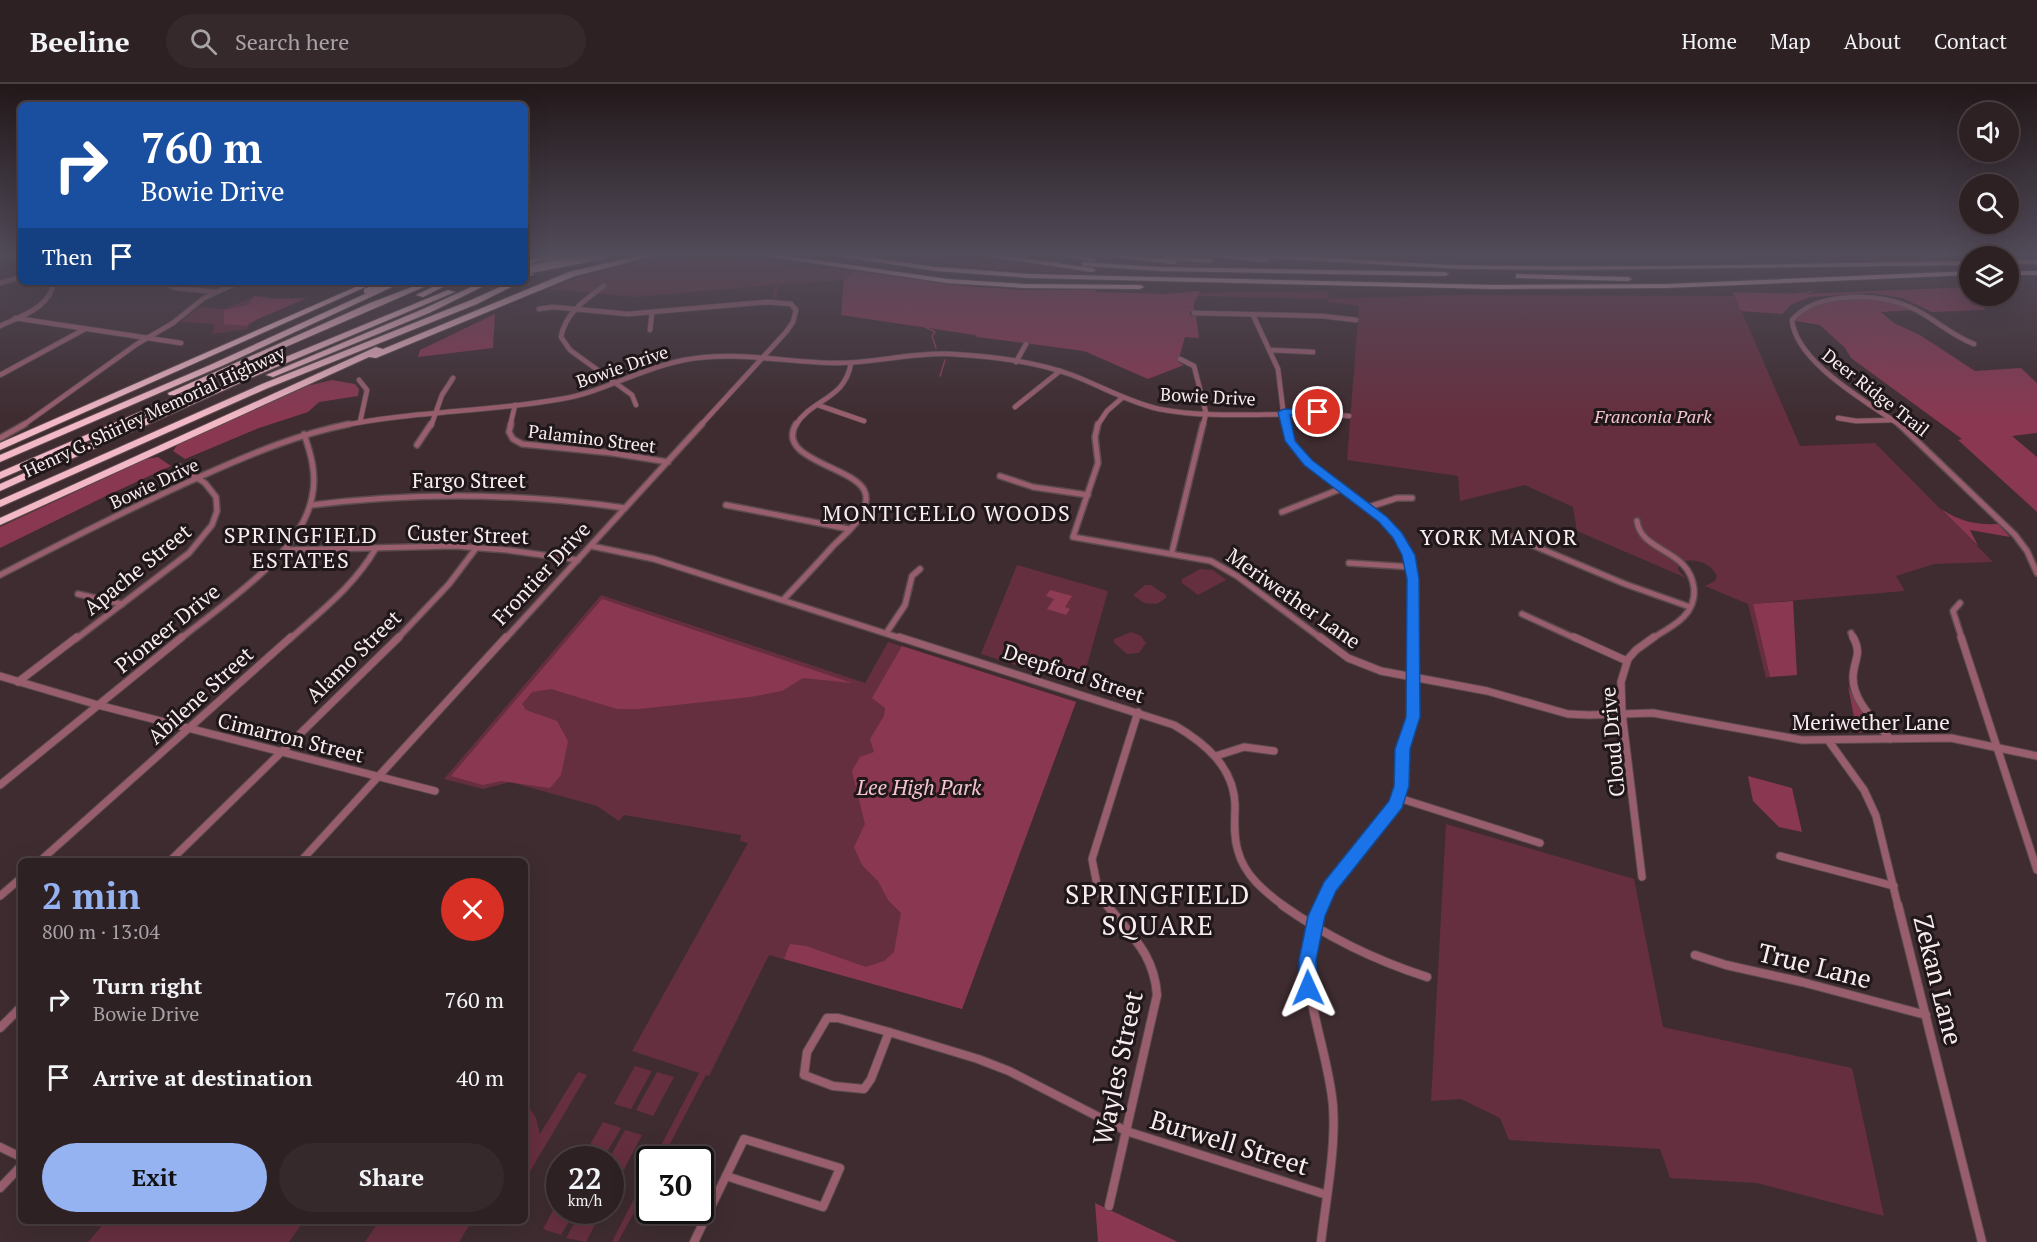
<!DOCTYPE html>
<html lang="en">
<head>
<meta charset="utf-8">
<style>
	:root { --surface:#2e2124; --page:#36292c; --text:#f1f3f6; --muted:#a7a3a6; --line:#493e41; --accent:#95b2f1 }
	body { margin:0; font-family:"PT Serif",serif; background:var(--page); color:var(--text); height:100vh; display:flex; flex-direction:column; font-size:22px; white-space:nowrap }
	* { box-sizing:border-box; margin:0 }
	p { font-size:20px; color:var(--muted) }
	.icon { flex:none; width:33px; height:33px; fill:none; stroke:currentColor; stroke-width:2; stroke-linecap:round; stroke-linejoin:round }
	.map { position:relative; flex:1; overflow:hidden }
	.sheet { position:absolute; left:18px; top:774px; width:510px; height:366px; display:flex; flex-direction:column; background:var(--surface); border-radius:9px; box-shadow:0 6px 24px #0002,0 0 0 2px var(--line) }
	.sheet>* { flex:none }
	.top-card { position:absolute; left:18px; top:18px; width:510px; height:183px; border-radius:9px; box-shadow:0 6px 24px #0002,0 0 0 2px var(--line); background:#1a4fa0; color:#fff; overflow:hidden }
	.fabs { position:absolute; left:1959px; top:18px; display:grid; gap:12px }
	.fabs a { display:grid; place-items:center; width:60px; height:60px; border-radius:50%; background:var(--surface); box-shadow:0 6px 24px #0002,0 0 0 2px var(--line); font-size:30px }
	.speed { position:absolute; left:546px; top:1062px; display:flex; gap:12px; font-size:30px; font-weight:700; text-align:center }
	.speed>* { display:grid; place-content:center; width:78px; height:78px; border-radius:50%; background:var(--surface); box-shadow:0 6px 24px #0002,0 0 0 2px var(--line); line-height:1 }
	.speed small { font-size:15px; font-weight:400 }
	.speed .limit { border:3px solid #111; border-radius:9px; background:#fff; color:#111 }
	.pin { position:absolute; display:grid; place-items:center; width:51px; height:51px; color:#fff; margin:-26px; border:3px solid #fff; border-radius:50%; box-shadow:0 2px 6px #0007 }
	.me { position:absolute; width:66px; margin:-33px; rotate:359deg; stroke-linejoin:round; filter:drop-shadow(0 0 4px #0008) }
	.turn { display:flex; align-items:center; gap:21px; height:126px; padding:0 24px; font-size:27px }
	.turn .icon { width:78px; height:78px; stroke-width:2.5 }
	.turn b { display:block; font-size:42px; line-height:51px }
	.then { display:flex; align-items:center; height:57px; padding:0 24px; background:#0003; gap:12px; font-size:22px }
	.round { display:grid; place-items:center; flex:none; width:63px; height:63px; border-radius:32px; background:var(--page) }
	.headline { display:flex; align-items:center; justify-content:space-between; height:102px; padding:0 24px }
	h1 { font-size:36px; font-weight:800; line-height:45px; color:var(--accent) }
	.cta { display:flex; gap:12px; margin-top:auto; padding:12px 24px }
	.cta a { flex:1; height:69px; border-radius:36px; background:var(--accent); color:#111; font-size:24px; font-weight:800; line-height:69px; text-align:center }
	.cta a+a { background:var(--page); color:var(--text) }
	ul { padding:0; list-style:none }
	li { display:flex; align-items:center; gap:18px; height:78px; padding:0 24px }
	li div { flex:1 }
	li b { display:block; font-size:22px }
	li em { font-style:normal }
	header { display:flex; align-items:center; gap:36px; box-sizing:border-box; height:84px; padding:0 30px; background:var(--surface); border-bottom:2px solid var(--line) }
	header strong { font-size:28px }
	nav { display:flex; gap:33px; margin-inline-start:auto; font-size:21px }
	.search { width:420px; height:54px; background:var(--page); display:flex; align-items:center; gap:15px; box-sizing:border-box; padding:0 21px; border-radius:33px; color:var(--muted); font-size:22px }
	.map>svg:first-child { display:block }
</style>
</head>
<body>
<header>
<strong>Beeline</strong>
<div class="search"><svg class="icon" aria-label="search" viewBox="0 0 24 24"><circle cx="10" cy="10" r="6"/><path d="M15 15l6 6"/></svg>Search here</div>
<nav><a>Home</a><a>Map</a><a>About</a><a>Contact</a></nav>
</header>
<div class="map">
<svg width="2037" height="1158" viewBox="0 0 2037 1158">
	<rect width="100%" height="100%" fill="#3e2c30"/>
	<g fill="#662f3f">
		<path d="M920,171H962L1078,187L1069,189L991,185L929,177L920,175Z"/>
		<path d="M1083,171L1247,183L1172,182L1074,172Z"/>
		<path d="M724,174L854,187L844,196L778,201L775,216L773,215L775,201L635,213L548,205L574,195L634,178Z"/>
		<path d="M1329,207L1328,215L1451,211L1735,212L1800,362L1875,359L1993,478L1934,480L1896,492L1905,507L1753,520L1770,593L1766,594L1748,520L1705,502L1715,497L1717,492C1710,477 1694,474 1679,478L1678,486L1686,494L1577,447L1573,423L1525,401L1460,417L1458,392L1347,376L1359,222L1328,218L1327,215L1197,212L1198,209Z"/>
		<path d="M254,213L286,217L248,241L247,245L213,250L214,240L181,238L199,223L224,225Z"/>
		<path d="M1017,481L1108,507L1081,602L981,570Z"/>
		<path d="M1200,485L1213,486L1226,496L1198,511L1182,499V495Z"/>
		<path d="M1145,501H1151L1166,511V514L1157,520L1144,519L1133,511Z"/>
		<path d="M601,511L865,599L888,558L1076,618L962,925L769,871L709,992L706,991L662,1075H654L699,989L632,967L748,759L740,757L741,751L624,731L619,737L597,722L510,698L483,705L444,695Z"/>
		<path d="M1131,548L1141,552L1146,559L1139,569L1127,570L1114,559V555Z"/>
		<path d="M1446,740L1634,795L1663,943L1852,984L1884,1132L1757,1099L1670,1094L1660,1065L1509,1056L1500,1034L1461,1015L1431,1017Z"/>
		<path d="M635,982L652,987L631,1025L614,1020Z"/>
		<path d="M578,988L587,991L525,1096V1018L536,1034L540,1050Z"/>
		<path d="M657,988L674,993L653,1032L636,1026Z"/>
		<path d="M603,1038L621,1044L603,1075H582Z"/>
		<path d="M625,1046L642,1051L620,1093L611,1090L610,1076L609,1075Z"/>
		<path d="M649,1085V1101L618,1158H612Z"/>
		<path d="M559,1115L560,1126L575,1127L561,1151L543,1145Z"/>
		<path d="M581,1127H602L586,1158L566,1154Z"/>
		<path d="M106,1137H304L289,1158H88Z"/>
		<path d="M379,1137H472L459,1158H365Z"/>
	</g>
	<g fill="#8a3852">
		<path d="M854,187L965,202L1020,206H1096L1097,208L1166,210L1200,207L1194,219V227L1189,228L1191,232H1196L1199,254L1185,253L1178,278L1184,281L1148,295L1084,267L977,253L975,251L841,231L844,196Z"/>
		<path d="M1969,203L1970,212H1990L1984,226L1932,228L1902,214L1870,209L1811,213L1792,220L1782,230L1741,227L1733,208L1806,210Z"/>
		<path d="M254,212L278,215L307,214L249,239L248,242L224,240V226L248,221Z"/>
		<path d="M1876,215L1916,226L1881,228L1894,239L1920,251L1975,287L2021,284L2037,299V349L2012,352L2037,373V428L1958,356L1962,355L1851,274L1845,264L1820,241L1795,237C1806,210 1852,215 1876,215Z"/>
		<path d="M495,230L493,264L418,273L420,266Z"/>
		<path d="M332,296L355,300L359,305L358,312L319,318L308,328L259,344L185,375L173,367L178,360L307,302Z"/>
		<path d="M158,373L171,382L106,412L0,464V443L146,375Z"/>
		<path d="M1941,425C1960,437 1974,441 1998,440L2010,453L1970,446L1978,462Z"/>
		<path d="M602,515L852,599L803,594L782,607L750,613L639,625H617L551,605L532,608L522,620L526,626L557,637L568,657L561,691L550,704L501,697L483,701L451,692Z"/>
		<path d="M1793,517L1797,591L1770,593L1753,520Z"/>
		<path d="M902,562L1076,618L962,925L784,875L790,860L806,862L866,883L884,877L894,868L901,829L888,816L878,797L862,781L854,763L865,740L852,687L860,673L874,668L870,655L884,632L885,624L872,614Z"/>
		<path d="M1848,602L1855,617L1873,643V647L1857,649Z"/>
		<path d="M1748,692L1792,704L1802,748L1779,743L1753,717Z"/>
		<path d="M1095,1119L1178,1158H1098Z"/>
	</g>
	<path fill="#8e3b54" d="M1050,506L1072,512L1065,523L1070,525L1066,531L1047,525L1054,515L1046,512Z"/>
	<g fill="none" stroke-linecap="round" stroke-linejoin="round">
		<g stroke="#8e3b54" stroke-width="1.5">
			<path d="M884,193V198L874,204L906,213L904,232L935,248L932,252L936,264"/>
			<path d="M1804,215L1797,210L1812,208"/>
			<path d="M1822,225L1865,250L1889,261L1892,270L1873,288"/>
			<path d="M940,292L945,276"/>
		</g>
		<defs>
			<g id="minor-far3">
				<path d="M14,171L21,177"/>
				<path d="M163,198L176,204L215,208"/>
				<path d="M0,199L21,193"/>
				<path d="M604,202C586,215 565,229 561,253L570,266L632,311L636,321"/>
				<path d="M539,225L553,223L628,230L768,218L791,220"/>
				<path d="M1194,229L1322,232L1356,236"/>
				<path d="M1253,231L1278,285L1285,342"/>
				<path d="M15,234L181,259"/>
				<path d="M0,242C21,232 50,224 54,198"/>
				<path d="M650,246L652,228"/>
				<path d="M1270,266L1313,268"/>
				<path d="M1180,275L1194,282L1206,329L1203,342"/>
				<path d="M1016,278L1026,260"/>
				<path d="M0,291L85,245"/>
				<path d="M359,296L367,306L360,338"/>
				<path d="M818,321L864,337"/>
				<path d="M1015,323L1060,287"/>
				<path d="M1838,334L1856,337L1895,336"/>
				<path d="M22,342L137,260L173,239L204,214L239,198"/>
				<path d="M341,342C414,327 488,328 561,315C604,308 641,284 684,276C735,266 787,279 838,279C876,279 913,268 951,270C991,272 1034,277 1072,291C1101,302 1128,318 1159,325C1221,337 1286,326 1349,332"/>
				<path d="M431,342L442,311L453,294"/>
				<path d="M510,342L515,321"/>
				<path d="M700,342L786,248L793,238L796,226L791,220"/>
				<path d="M795,342C812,314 845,316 851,279"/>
				<path d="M1097,342L1107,327L1122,314"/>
				<path d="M1901,342C1868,318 1796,279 1792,236C1817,207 1877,209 1910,223C1933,233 1950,251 1974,260"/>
			</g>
			<g id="minor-far2">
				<path d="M511,340L509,348L513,355L522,360L612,369L668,378"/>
				<path d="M1098,340L1095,353L1098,379L1073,453L1211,477L1237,492L1322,555"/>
				<path d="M1285,340C1296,393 1384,415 1407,468C1418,493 1413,527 1413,555"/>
				<path d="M1899,340L2015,451L2027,467L2037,489"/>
				<path d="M0,354L25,340"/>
				<path d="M417,361L431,340"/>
				<path d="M1000,392L1033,403L1088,411"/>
				<path d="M312,421C417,408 520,409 625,424"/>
				<path d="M726,421L849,445"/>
				<path d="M1369,423L1397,414H1412"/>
				<path d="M1282,428L1343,404"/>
				<path d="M1637,437C1641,469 1690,464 1694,505C1696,532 1671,543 1651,555"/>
				<path d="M1513,453L1625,500L1690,523"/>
				<path d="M591,462L654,475L903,555"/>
				<path d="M284,466L454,462L507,466L578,476"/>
				<path d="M1172,468L1203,340"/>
				<path d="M1349,479L1412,483"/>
				<path d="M0,491C68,456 136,421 206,390C253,369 299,350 349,340"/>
				<path d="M78,510L122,520"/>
				<path d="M783,516C800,498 817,480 833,462C841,454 852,445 858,436C864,427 869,415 864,406C853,383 775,375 796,340"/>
				<path d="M1960,519L1953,527L1962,555"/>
				<path d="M1522,530L1577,555"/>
				<path d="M887,548L905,521L912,492L920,485"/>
				<path d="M1851,549L1854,555"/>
				<path d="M76,555L189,469L212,441L217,427L216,413L205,399L180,383"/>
				<path d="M180,555C224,519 301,471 312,413C317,391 311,370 304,350"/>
				<path d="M290,555C322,526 354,502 376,464"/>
				<path d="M397,555L449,500L477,463"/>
				<path d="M505,555L702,340"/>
			</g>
			<g id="minor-far1">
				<path d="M899,553L1174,641C1205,659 1234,683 1235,721C1235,736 1233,752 1238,767C1244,791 1265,808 1284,822"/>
				<path d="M1320,553L1348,574L1381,587L1487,607L1568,630L1589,631L1653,629L1802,656L1951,654L2037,672"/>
				<path d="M1574,553L1627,577"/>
				<path d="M1853,553C1863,571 1853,576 1853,594C1853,618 1876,638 1890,655"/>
				<path d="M1961,553L2037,786"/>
				<path d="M0,592L98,621L435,707"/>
				<path d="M18,598L77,553"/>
				<path d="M1828,656L1864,706L1876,732L1898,822"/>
				<path d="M1216,672L1244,663L1274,667"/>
				<path d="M0,701L182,553"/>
				<path d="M1399,714L1540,759"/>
				<path d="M1780,772L1894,802"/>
				<path d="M40,777L291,553"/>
				<path d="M170,777L399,553"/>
				<path d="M301,777L506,553"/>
				<path d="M1642,793L1622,629L1621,598L1628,575L1636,566L1654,553"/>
				<path d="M0,812L21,794"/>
				<path d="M1108,822L1098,806L1092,775L1138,628"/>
				<path d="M1321,822L1330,803L1392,726L1400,710L1403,665L1413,634V553"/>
			</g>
			<g id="minor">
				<path d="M1107,821C1131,852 1154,869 1157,911L1109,1122"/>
				<path d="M1282,821C1327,853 1374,876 1427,893"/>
				<path d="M1898,821L1982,1158"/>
				<path d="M1695,871L1726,881L1802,898L1926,931"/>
				<path d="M827,934H838L889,948L871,995L864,1005L833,1002L804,991L807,968Z"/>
				<path d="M0,944L21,923"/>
				<path d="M889,948L978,975L1009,987L1126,1047L1327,1111"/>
				<path d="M744,1055L840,1084L823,1123L726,1092Z"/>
				<path d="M0,1063L21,1073"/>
				<path d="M0,1104L21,1082"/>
				<path d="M694,1158L726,1092"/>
				<path d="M1321,1158C1326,1115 1336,1065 1333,1022C1327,952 1288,889 1321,821"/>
			</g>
			<g id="motorway">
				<path d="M541,171H560L525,196V190L549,173L525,183V178Z"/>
				<path d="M640,171H657L575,192L376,274L369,273L0,441V434L376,263L383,265L569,188Z"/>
				<path d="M759,171H781L947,195L1024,200L1140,201L1144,203L1140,205L1024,204L947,199Z"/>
				<path d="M830,171H852L936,183L1031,190L1494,201L1666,200L1970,187V191L1666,204L1494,205L1031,194L936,187Z"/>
				<path d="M977,171H1000L1092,184L1096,186L1092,188Z"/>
				<path d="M1058,171H1078L1097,176L1093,178Z"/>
				<path d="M1095,171H1126L1168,175L1164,173L1165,171L1210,175L1214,177L1210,179L1174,176L1178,178L1174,180Z"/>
				<path d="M1199,171L1255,173L1253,171C1322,171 1391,179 1461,181C1630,185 1800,179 1970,177V181L1570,186L1460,185L1265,174L1269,176L1265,178Z"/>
				<path d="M2008,175L2037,176V180L2008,179Z"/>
				<path d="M1082,178L1160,183L1445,188L1449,190L1445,192L1160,187L1085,182H1082Z"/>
				<rect x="2008" y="187" width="29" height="4"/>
				<path d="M1516,190L1628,193L1632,195L1628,197L1519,194H1516Z"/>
				<path d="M367,198H377L0,366V359Z"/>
				<path d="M381,198H403L224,281L0,378V371L210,281L367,209H364V205Z"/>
				<path d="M425,198L433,199L175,311H169L168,309L370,219Z"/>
				<path d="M443,198H453L423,213L416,211Z"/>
				<path d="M482,198H492L429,229L273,293L266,291L423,225Z"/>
				<path d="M511,198H521L477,220L268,304L0,423V416L262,300L471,216Z"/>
				<path d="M448,206L455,208L260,290L0,407V400L254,286Z"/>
				<path d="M186,308L190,311L189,313L0,395V388Z"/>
			</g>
		</defs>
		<use href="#minor-far3" stroke="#5c4b4e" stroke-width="6"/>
		<use href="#minor-far2" stroke="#5c4b4e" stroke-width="8"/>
		<use href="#minor-far1" stroke="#5c4b4e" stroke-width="9"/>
		<use href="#minor" stroke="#5c4b4e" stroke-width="10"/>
		<use href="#motorway" stroke="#5c4b4e" stroke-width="2"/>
		<use href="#minor-far3" stroke="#995e6d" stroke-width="4.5"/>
		<use href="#minor-far2" stroke="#995e6d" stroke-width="5"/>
		<use href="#minor-far1" stroke="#995e6d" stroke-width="7"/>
		<use href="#minor" stroke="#995e6d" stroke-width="8"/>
		<use href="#motorway" fill="#f3b8c6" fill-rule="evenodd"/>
		<defs>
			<path id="motorway-bridge" d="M525,186L603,171"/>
		</defs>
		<use href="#motorway-bridge" stroke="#5c4b4e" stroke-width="10" stroke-linecap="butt"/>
		<use href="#motorway-bridge" stroke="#f3b8c6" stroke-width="8"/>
	</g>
	<linearGradient id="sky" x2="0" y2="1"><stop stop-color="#22181a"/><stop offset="0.51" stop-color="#524b59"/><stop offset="1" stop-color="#524b59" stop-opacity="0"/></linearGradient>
	<rect width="2037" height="334" fill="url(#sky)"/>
	<path fill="#1a73e8" stroke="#114b97" stroke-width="1.5" d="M1284,325L1321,326L1323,328L1318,331H1290L1295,357L1312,376L1387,433L1402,449L1415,471L1419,495L1420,633L1410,665L1409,702L1402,724L1336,807L1325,832L1316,876L1317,904L1315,910L1308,912L1302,910L1299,904V876L1308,832L1324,798L1389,717L1394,702L1395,665L1406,633L1407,495L1402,471L1393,454L1379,438L1304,381L1285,357L1278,328Z"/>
	<g text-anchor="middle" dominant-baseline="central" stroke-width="6" stroke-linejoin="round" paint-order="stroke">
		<g font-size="18" fill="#f8ecee" stroke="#1f1719">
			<text transform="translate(622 282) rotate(-19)">Bowie Drive</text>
			<text transform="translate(1876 308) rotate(38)">Deer Ridge Trail</text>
			<text transform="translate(1208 312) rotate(3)">Bowie Drive</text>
			<text transform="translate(154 327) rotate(-25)">Henry G. Shirley Memorial Highway</text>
			<text transform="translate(592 354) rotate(7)">Palamino Street</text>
			<text transform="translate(154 399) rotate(-25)">Bowie Drive</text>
		</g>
		<g font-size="18" font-style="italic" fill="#f5c4cf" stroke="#1f1719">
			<text x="1653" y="332">Franconia Park</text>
		</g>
		<g font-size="21" fill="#f8ecee" stroke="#1f1719">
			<text x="469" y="396">Fargo Street</text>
			<text transform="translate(468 450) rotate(2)">Custer Street</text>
			<text transform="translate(137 485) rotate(-39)">Apache Street</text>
			<text transform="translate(541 489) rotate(-47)">Frontier Drive</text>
			<text transform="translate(1294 514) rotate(35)">Meriwether Lane</text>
			<text transform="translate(167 544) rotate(-39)">Pioneer Drive</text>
			<text transform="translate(353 572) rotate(-44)">Alamo Street</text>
			<text transform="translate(1074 589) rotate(18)">Deepford Street</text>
			<text transform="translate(200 611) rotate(-42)">Abilene Street</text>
			<text x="1871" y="638">Meriwether Lane</text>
			<text transform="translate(291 653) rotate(14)">Cimarron Street</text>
			<text transform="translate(1612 658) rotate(-95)">Cloud Drive</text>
		</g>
		<g font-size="21" font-style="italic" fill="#f5c4cf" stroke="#1f1719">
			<text x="919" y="703">Lee High Park</text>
		</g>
		<g font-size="22" letter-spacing="1.5" fill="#f8ecee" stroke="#1f1719">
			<text x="947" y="428">MONTICELLO WOODS</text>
			<text x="301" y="450">SPRINGFIELD<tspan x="301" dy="25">ESTATES</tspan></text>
			<text x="1499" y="452">YORK MANOR</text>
		</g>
		<g font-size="26" fill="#f8ecee" stroke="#1f1719">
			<text transform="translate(1815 881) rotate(14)">True Lane</text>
			<text transform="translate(1939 896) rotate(76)">Zekan Lane</text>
			<text transform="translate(1117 984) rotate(-78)">Wayles Street</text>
			<text transform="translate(1230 1058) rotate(17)">Burwell Street</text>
		</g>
		<g font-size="27" letter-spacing="1.5" fill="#f8ecee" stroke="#1f1719">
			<text x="1158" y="810">SPRINGFIELD<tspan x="1158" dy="31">SQUARE</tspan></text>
		</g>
	</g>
</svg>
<div class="fabs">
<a><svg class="icon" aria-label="sound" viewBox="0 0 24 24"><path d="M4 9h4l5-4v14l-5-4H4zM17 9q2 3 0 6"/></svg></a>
<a><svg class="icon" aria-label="search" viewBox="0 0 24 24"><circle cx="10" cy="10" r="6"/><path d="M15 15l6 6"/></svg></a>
<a><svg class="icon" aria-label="layers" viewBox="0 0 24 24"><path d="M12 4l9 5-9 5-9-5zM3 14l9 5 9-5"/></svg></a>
</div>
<div class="speed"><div>22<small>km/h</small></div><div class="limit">30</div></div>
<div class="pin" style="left:1318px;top:328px;background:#d93025"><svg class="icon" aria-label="arrive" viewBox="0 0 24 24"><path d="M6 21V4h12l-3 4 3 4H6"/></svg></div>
<svg class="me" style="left:1308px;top:904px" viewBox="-20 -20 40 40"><path d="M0-17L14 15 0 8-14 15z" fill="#1a73e8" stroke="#fff" stroke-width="4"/></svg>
<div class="top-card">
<div class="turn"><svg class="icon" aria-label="right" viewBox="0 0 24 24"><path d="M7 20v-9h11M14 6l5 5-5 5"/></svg><div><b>760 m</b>Bowie Drive</div></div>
<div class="then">Then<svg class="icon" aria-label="arrive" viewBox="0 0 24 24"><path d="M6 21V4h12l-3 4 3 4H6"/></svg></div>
</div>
<section class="sheet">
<div class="headline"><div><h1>2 min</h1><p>800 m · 13:04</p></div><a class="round" style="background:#d93025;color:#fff"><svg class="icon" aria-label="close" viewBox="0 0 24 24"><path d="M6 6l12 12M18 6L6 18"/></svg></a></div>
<ul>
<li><svg class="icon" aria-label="right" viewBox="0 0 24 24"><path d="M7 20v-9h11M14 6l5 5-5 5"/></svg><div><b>Turn right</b><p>Bowie Drive</p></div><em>760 m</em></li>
<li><svg class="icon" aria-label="arrive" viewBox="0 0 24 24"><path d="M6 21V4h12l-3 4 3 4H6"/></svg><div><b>Arrive at destination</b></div><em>40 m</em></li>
</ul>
<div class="cta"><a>Exit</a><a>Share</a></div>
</section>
</div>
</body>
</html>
